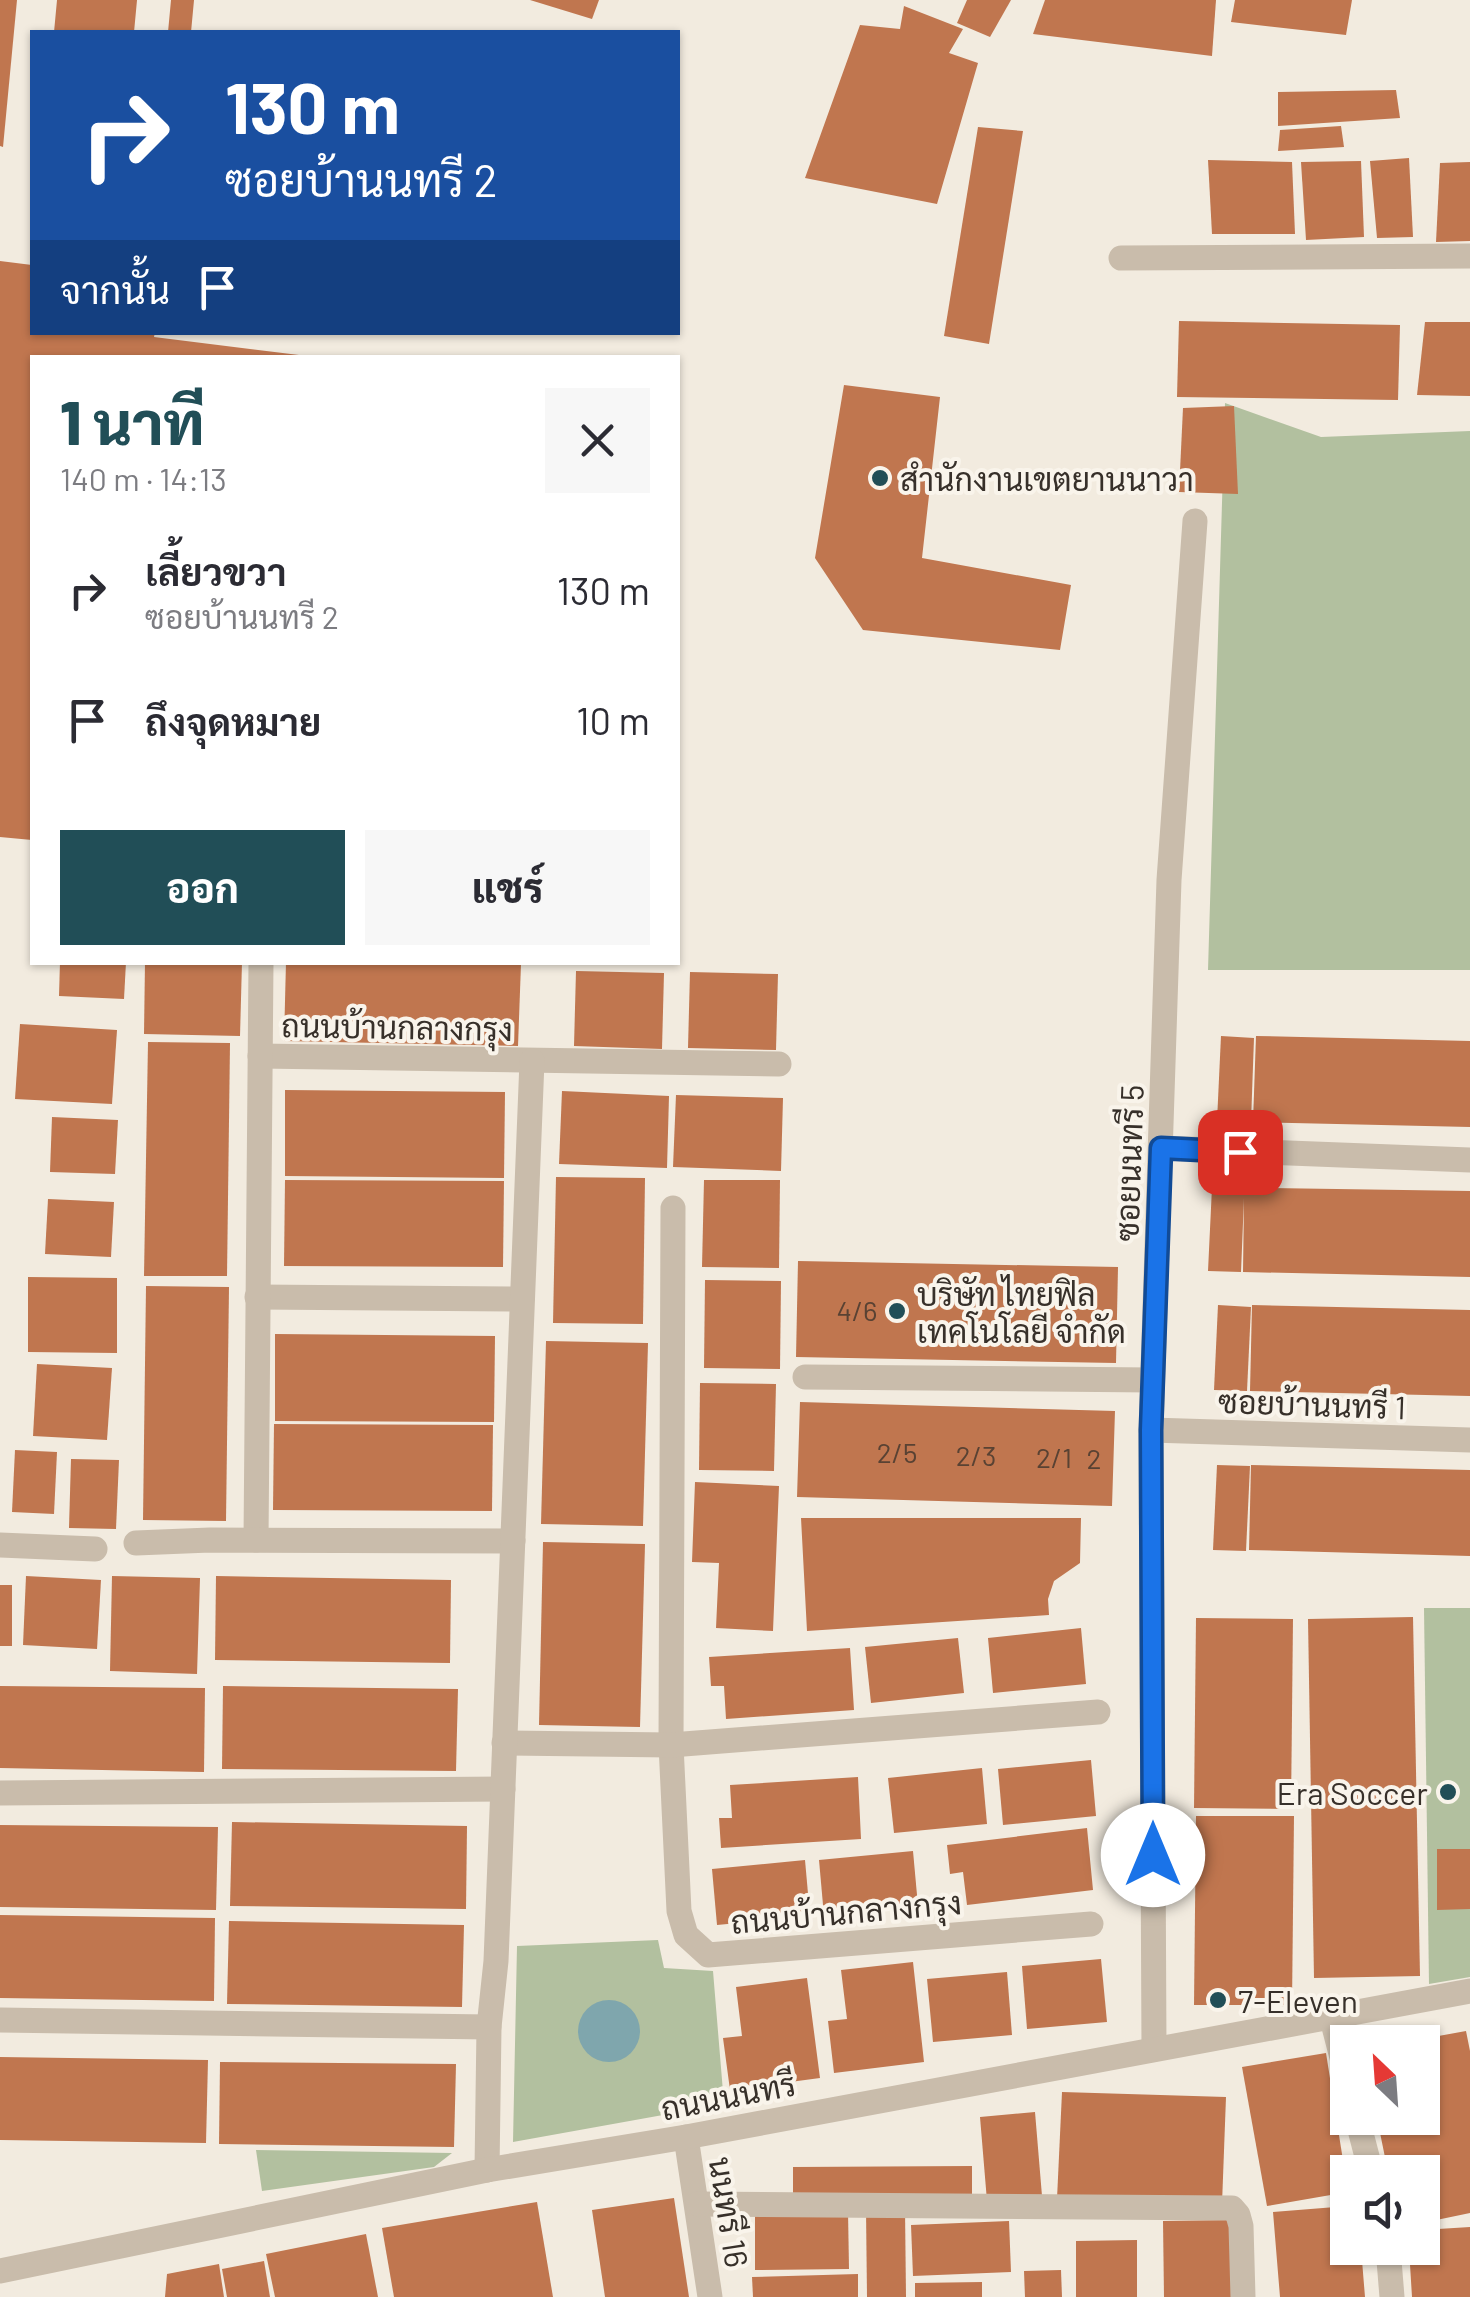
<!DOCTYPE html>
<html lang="th">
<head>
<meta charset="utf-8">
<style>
	:root { --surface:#fff; --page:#f7f7f7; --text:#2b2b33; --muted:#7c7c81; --accent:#214e57 }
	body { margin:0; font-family:Barlow,Sarabun,sans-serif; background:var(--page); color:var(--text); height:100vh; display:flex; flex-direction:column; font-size:38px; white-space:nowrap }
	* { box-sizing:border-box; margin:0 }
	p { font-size:32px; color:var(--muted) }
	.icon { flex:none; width:55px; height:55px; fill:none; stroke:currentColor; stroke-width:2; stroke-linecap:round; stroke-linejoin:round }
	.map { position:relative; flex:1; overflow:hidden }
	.side { position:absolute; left:30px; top:355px; width:650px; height:610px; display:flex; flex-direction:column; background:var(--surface); border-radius:0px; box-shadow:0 2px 8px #0004 }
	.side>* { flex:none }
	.guide { position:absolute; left:30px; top:30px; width:650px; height:305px; border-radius:0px; box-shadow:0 2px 8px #0004; background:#1a4fa0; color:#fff; overflow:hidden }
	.needle { width:65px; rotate:335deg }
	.tools { position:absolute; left:1330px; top:2025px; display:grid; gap:20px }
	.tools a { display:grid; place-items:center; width:110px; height:110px; border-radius:0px; background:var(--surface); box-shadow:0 2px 8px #0004; font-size:50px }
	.pin { position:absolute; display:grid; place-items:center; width:85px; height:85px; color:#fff; margin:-42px; border-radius:20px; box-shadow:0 5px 15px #0006 }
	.me { position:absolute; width:110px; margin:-55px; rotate:0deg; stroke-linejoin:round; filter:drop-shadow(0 0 8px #0008) }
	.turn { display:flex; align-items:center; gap:35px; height:210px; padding:0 30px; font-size:45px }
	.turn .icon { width:130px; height:130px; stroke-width:2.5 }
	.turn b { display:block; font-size:70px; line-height:85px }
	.then { display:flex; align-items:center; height:95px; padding:0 30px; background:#0003; gap:20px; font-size:38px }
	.round { display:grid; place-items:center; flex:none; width:105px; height:105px; border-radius:0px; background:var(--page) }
	.overview { display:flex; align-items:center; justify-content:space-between; height:170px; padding:0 30px }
	h1 { font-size:60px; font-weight:800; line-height:75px; color:var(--accent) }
	.cta { display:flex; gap:20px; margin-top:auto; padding:20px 30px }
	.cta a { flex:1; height:115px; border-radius:0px; background:var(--accent); color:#fff; font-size:40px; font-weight:800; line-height:115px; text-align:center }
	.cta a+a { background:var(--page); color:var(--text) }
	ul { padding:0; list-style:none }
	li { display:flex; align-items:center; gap:30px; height:130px; padding:0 30px }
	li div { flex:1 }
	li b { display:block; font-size:38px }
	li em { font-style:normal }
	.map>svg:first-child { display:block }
</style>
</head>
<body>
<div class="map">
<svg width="1470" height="2297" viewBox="0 0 1470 2297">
	<rect width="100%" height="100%" fill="#f2ebdf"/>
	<g fill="#b2c09f">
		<path d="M1225,403L1321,437L1470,431V970H1208Z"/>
		<path d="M1424,1608H1470V1977L1429,1984Z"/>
		<path d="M658,1940L664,1968L713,1971L724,2104L513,2142L517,1946Z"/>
		<path d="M256,2150L452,2153L434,2167L262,2191Z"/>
	</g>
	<circle fill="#7fa6ad" cx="609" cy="2031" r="31"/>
	<g fill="#c0764f">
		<path d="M0,0H17L3,147L0,146Z"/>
		<path d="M57,0H137L134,32H54Z"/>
		<path d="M171,0H194L191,32H168Z"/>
		<path d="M530,0H599L592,19Z"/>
		<path d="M967,0H1011L990,37L957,23Z"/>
		<path d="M1045,0H1216L1212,56L1033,34Z"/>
		<path d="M1235,0H1352L1346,35L1231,22Z"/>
		<path d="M904,6L963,29L949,53L978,63L937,204L805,178L860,25L900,29Z"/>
		<path d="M1396,90L1400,118L1278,126V92Z"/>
		<path d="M1341,126L1344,147L1278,151L1280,130Z"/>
		<path d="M978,127L1023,131L989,344L944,336Z"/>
		<path d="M1409,158L1413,237L1377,238L1370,161Z"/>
		<path d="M1208,160L1292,162L1295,234H1212Z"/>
		<path d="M1361,161L1364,237L1306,240L1301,162Z"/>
		<path d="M1470,162V241L1436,242L1440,163Z"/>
		<path d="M0,261L32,265V332H155L154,337L299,355L32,358V840L0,837Z"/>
		<path d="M1179,321L1400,325L1398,400L1177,397Z"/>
		<path d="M1425,322H1470V396L1417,395Z"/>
		<path d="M844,385L940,397L922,558L1071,585L1060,650L863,630L815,558Z"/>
		<path d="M1234,406L1238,494L1179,492L1183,408Z"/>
		<path d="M60,962H126L124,999L59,996Z"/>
		<path d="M145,962H242L240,1036L144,1034Z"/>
		<path d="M286,962L521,964L518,1046L284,1041Z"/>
		<path d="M576,971L664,973L662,1049L574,1046Z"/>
		<path d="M690,972L778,974L776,1050L688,1048Z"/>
		<path d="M20,1024L117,1030L112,1104L15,1099Z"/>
		<path d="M1221,1036L1254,1038L1251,1122L1217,1121Z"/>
		<path d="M1256,1036L1470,1041V1127L1253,1122Z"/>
		<path d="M148,1042L230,1043L227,1276H144Z"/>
		<path d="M285,1090L505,1092L504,1178L285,1176Z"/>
		<path d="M562,1091L669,1096L667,1168L559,1164Z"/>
		<path d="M676,1095L783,1098L781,1171L673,1167Z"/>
		<path d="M52,1117L118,1120L115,1174L50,1172Z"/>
		<path d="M556,1177L645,1178L643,1324L553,1323Z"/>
		<path d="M285,1180L504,1181L503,1267L284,1266Z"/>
		<path d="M704,1180H780L779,1268L702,1267Z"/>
		<path d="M1212,1187L1470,1191V1277L1243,1272L1244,1198L1241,1272L1208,1271Z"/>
		<path d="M48,1199L114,1202L111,1257L45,1254Z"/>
		<path d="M798,1261L1118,1267L1116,1363L796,1357Z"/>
		<path d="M28,1277L117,1278V1353L28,1352Z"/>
		<path d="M705,1280L781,1281L780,1369L704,1368Z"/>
		<path d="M146,1286L229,1287L226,1521L143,1520Z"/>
		<path d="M1218,1305L1251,1307L1247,1391L1214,1390Z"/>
		<path d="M1252,1305L1470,1310V1396L1250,1391Z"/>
		<path d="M275,1334L495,1336L494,1422L275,1421Z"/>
		<path d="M546,1341L648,1343L643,1526L541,1524Z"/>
		<path d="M37,1364L112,1368L107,1440L33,1436Z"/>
		<path d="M700,1383L776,1384L774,1471L699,1470Z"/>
		<path d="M800,1402L1115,1411L1112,1506L797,1497Z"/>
		<path d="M274,1424L493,1425L492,1511L273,1510Z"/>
		<path d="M15,1450L57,1452L54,1514L12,1512Z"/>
		<path d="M71,1459L119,1460L116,1529L69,1528Z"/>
		<path d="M1217,1465L1250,1466L1246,1551L1213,1550Z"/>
		<path d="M1251,1465L1470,1470V1556L1249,1550Z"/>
		<path d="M695,1482L779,1486L773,1631L716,1628L719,1563L692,1562Z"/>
		<path d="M801,1518H1081L1080,1563L1054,1581L1048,1599L1049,1615L807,1631Z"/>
		<path d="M543,1542L645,1544L640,1727L539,1725Z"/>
		<path d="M26,1576L101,1580L97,1649L23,1645Z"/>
		<path d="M112,1576L200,1578L197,1674L110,1671Z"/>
		<path d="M216,1576L451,1580L450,1663L215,1660Z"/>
		<rect x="0" y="1585" width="12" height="61"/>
		<path d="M1413,1617L1420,1976L1314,1978L1308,1619Z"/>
		<path d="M1196,1618L1293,1619L1291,1809L1194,1808Z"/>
		<path d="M1081,1628L1086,1684L993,1693L988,1638Z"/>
		<path d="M958,1638L964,1693L871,1703L865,1647Z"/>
		<path d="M850,1648L854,1710L726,1719L724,1686H711L709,1657Z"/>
		<path d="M0,1686L205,1688L204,1772L0,1768Z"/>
		<path d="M223,1686L458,1689L456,1771L222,1769Z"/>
		<path d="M1091,1760L1096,1816L1003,1825L998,1769Z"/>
		<path d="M982,1768L987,1824L894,1833L888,1778Z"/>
		<path d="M858,1777L861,1839L721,1848L719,1818H732L730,1785Z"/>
		<path d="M1196,1816H1294L1292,2005H1194Z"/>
		<path d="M232,1822L467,1826L466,1909L230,1906Z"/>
		<path d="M0,1825L218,1827L216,1910L0,1907Z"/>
		<path d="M1087,1828L1093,1890L967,1905L963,1872L950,1874L947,1845Z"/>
		<path d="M1437,1849H1470V1909L1437,1910Z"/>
		<path d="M913,1851L918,1906L824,1916L819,1860Z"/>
		<path d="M805,1860L810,1916L717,1925L712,1869Z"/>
		<path d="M0,1915L215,1918L214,2001L0,1998Z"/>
		<path d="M229,1921L464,1925L462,2007L227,2004Z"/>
		<path d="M1101,1959L1107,2022L1027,2029L1022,1966Z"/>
		<path d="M913,1962L924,2062L834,2073L828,2021L847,2019L841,1970Z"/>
		<path d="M1007,1972L1012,2035L933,2042L927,1979Z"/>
		<path d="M807,1978L820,2078L730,2090L723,2038L742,2036L736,1987Z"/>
		<path d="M1466,2031L1470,2051V2213L1422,2223V2172H1388L1377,2118H1422V2039Z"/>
		<path d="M1326,2053L1348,2192L1267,2206L1242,2067Z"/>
		<path d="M0,2057L208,2060L206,2143L0,2140Z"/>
		<path d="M220,2062L456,2064L454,2147L219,2144Z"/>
		<path d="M1062,2092L1226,2097L1222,2204L1057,2199Z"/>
		<path d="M1035,2112L1042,2196L987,2201L980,2117Z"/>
		<path d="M972,2166V2197H793V2167Z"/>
		<path d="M674,2198L689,2297H605L592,2210Z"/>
		<path d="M537,2202L553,2297H394L382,2228Z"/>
		<path d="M1348,2206V2248H1361L1365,2297H1280L1273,2212Z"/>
		<path d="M866,2209H905L906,2297H867Z"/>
		<path d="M848,2211L849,2269L755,2270V2212Z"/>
		<path d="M1231,2220L1233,2297H1164L1163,2221Z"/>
		<path d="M1009,2221L1011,2272L913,2276L911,2225Z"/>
		<path d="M1470,2227V2297H1412L1409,2248H1422V2230Z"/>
		<path d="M366,2234L378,2297H275L266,2254Z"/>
		<path d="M1137,2240V2297H1076V2241Z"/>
		<path d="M264,2261L270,2297H227L222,2269Z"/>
		<path d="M219,2264L224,2297H165L167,2274Z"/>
		<path d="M1061,2270L1062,2297H1025L1024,2271Z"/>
		<path d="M858,2274V2297H753L752,2277Z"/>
		<path d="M982,2282V2297H915V2283Z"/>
	</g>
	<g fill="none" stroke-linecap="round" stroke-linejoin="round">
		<g stroke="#c9bcab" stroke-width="25">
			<path d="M1121,258L1470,256"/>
			<path d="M260,1056L779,1064"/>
			<path d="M1161,1148L1470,1160"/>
			<path d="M673,1208L671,1745L679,1911L686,1935L708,1955L1091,1924"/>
			<path d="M257,1297L522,1299"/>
			<path d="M805,1377L1152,1380"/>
			<path d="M1151,1430L1470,1440"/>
			<path d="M256,1540L261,962"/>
			<path d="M136,1543L210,1540L513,1541"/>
			<path d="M0,1545L95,1549"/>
			<path d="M504,1743L671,1745L1098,1712"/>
			<path d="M0,1793L503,1789"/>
			<path d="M1331,2015L1348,2081"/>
			<path d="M0,2020L489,2027"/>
			<path d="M1154,2048L1151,1430L1169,880L1195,521"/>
			<path d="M1357,2118L1371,2172"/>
			<path d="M686,2137L710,2297"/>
			<path d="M487,2170L489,2027L496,1961L532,1061"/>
			<path d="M698,2204L1232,2208L1238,2215L1241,2226L1243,2297"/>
			<path d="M1388,2248L1392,2297"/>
		</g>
		<path stroke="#c9bcab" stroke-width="25" d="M0,2271L487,2170L686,2137L1470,1991"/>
	</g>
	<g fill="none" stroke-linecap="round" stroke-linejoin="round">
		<defs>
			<path id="route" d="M1153,1855L1151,1430L1161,1148L1240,1152"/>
		</defs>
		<use href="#route" stroke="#114b97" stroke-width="25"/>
		<use href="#route" stroke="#1a73e8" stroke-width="18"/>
	</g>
	<g fill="#214e57" stroke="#f9f4eb" stroke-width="4">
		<circle cx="880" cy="478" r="10"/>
		<circle cx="897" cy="1311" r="10"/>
		<circle cx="1448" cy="1792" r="10"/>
		<circle cx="1218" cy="2000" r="10"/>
	</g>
	<g text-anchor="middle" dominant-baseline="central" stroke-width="8" stroke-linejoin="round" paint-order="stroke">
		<g font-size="28" fill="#594233">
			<text x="857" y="1310">4/6</text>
			<text x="897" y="1452">2/5</text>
			<text x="976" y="1455">2/3</text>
			<text x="1054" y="1457">2/1</text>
			<text x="1094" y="1458">2</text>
		</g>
		<g font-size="32" fill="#37302a" stroke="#f9f4eb" text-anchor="start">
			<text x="900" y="478">สำนักงานเขตยานนาวา</text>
			<text x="917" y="1293">บริษัท ไทยฟิล<tspan x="917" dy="37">เทคโนโลยี จำกัด</tspan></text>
			<text x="1428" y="1792" text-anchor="end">Era Soccer</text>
			<text x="1238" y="2000">7-Eleven</text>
		</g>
		<g font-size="32" fill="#37302a" stroke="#f9f4eb">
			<text transform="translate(397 1026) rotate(1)">ถนนบ้านกลางกรุง</text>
			<text transform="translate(1128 1163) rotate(-88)">ซอยนนทรี 5</text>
			<text transform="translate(1312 1403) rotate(2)">ซอยบ้านนทรี 1</text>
			<text transform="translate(846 1911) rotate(-5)">ถนนบ้านกลางกรุง</text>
			<text transform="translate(728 2095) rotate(-11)">ถนนนนทรี</text>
			<text transform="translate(730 2212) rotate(81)">นนทรี 16</text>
		</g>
	</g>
</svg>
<div class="tools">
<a><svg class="needle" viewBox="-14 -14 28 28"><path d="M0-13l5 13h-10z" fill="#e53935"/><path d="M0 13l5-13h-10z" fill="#7c7c81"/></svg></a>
<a><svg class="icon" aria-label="sound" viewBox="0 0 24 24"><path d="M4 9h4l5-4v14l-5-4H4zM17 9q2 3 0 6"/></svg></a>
</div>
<div class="pin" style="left:1240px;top:1152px;background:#d93025"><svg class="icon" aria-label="arrive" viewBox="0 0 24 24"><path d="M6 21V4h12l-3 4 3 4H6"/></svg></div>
<svg class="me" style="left:1153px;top:1855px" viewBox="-20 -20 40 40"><circle r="19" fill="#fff"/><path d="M0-13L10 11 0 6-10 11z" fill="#1a73e8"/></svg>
<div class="guide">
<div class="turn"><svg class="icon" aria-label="right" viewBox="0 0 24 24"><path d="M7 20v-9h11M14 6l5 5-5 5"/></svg><div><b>130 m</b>ซอยบ้านนทรี 2</div></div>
<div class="then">จากนั้น<svg class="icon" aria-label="arrive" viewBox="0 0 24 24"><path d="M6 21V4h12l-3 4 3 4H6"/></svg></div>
</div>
<section class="side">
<div class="overview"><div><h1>1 นาที</h1><p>140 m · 14:13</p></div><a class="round"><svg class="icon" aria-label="close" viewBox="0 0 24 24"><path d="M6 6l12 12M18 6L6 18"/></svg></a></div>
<ul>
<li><svg class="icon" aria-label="right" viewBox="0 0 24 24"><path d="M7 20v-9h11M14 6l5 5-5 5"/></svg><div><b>เลี้ยวขวา</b><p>ซอยบ้านนทรี 2</p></div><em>130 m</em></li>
<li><svg class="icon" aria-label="arrive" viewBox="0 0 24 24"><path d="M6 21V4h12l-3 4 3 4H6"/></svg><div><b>ถึงจุดหมาย</b></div><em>10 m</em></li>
</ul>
<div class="cta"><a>ออก</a><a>แชร์</a></div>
</section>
</div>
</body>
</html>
